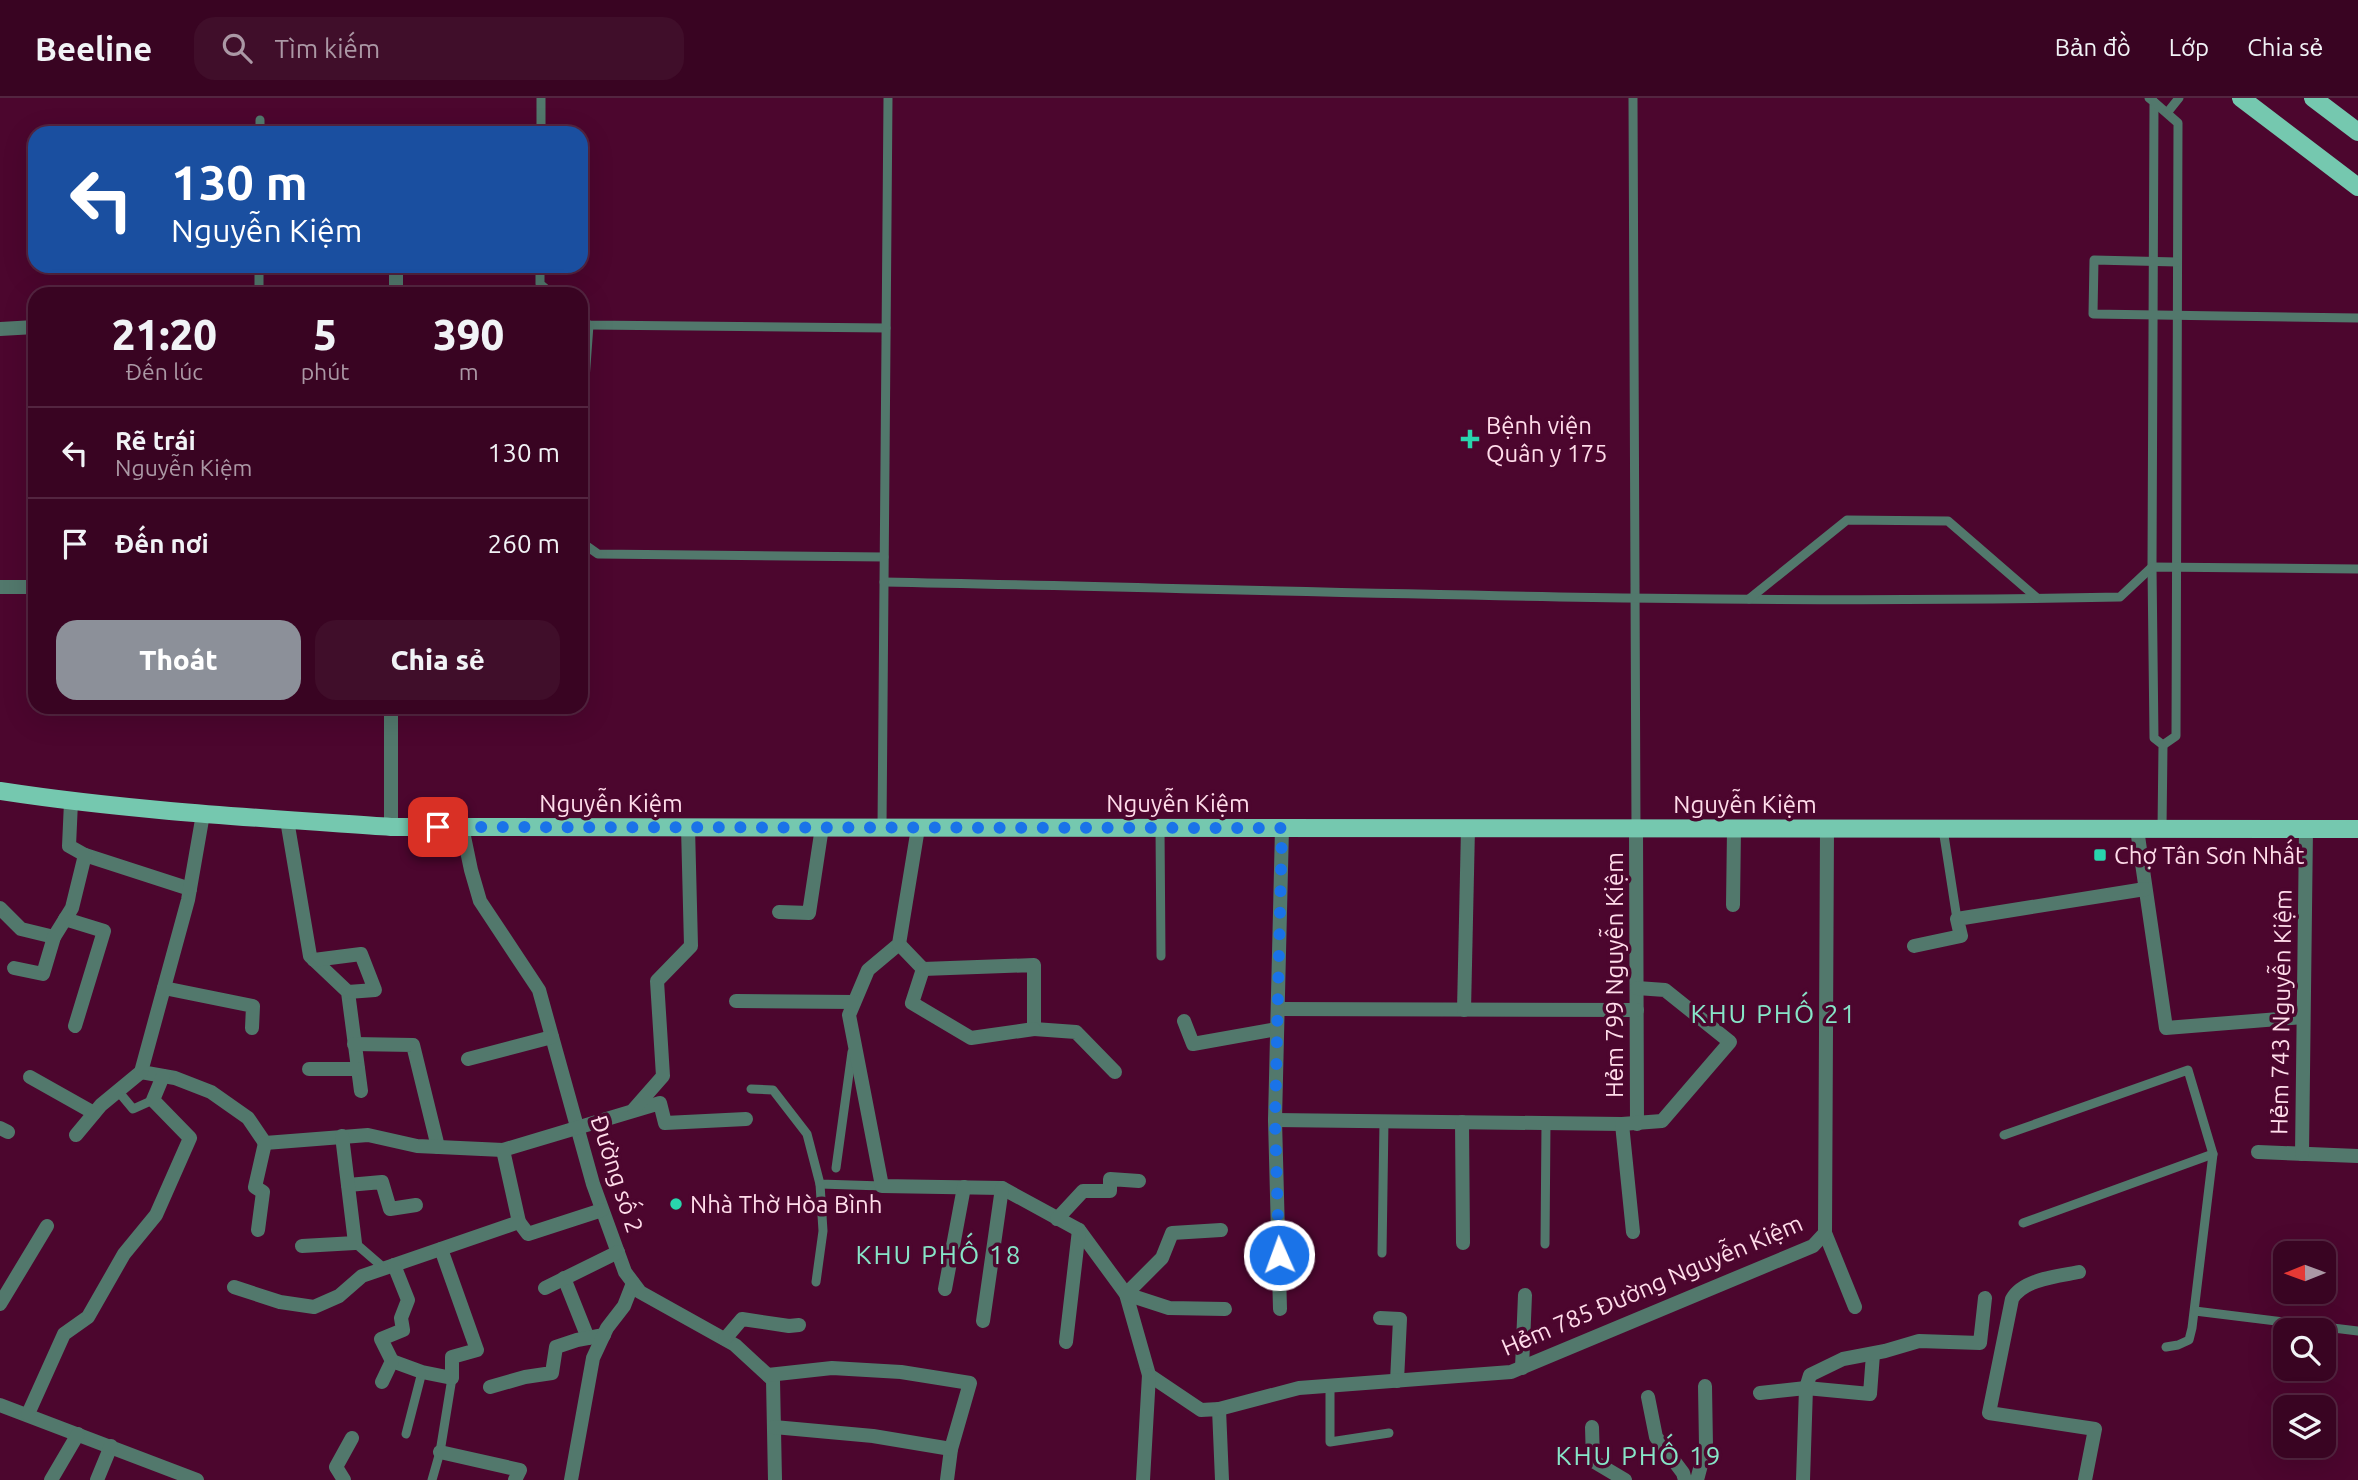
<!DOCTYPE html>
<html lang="vi">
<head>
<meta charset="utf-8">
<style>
	:root { --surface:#390422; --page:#400e2a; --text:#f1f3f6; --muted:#ab98a5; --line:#532540; --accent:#8c9099 }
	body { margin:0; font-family:Ubuntu,sans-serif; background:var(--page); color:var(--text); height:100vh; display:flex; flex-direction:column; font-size:26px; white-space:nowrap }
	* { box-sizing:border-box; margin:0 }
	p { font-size:23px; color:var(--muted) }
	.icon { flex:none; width:38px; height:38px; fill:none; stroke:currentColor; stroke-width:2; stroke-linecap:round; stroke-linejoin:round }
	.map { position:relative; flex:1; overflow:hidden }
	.side { position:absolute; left:28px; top:189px; width:560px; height:427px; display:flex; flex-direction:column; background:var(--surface); border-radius:21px; box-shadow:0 7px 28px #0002,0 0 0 2px var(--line) }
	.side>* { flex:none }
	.guide { position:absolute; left:28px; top:28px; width:560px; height:147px; border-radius:21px; box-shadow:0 7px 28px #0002,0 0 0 2px var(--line); background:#1a4fa0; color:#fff; overflow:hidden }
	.needle { width:46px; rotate:269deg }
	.controls { position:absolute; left:2273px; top:1143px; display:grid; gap:14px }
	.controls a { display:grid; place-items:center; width:63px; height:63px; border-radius:14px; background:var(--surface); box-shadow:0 7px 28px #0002,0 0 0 2px var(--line); font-size:35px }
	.pin { position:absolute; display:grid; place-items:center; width:60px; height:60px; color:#fff; margin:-30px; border-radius:14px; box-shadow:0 4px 10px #0006 }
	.me { position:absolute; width:77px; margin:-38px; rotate:358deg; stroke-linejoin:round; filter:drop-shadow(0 0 5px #0008) }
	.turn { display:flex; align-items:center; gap:24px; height:147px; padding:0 28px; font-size:32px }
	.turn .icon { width:91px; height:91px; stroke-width:2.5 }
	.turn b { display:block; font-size:49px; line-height:60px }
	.eta { display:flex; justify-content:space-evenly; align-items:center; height:119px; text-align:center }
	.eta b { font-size:42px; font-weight:800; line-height:49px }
	.cta { display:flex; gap:14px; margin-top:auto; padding:14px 28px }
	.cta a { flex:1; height:80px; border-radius:21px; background:var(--accent); color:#fff; font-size:28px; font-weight:800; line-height:80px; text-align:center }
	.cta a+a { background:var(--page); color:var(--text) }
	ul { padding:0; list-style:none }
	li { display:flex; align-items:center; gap:21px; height:91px; padding:0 28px; border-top:2px solid var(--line) }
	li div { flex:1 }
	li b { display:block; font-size:26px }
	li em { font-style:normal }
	header { display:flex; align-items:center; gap:42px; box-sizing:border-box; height:98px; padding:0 35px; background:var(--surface); border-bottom:2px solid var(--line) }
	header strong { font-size:33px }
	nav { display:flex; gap:38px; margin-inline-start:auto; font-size:24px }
	.search { width:490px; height:63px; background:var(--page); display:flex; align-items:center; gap:18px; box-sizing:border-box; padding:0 24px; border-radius:21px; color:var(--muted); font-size:26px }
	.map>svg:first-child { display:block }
</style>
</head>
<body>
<header>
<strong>Beeline</strong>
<div class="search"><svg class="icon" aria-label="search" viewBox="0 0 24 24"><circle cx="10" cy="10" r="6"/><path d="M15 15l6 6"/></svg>Tìm kiếm</div>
<nav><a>Bản đồ</a><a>Lớp</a><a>Chia sẻ</a></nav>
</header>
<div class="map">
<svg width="2358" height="1382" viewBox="0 0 2358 1382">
	<rect width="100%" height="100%" fill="#4c062e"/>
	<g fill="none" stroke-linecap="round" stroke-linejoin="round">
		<g stroke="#52786c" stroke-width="9">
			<path d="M1633,0L1636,731"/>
			<path d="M2149,0L2154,4L2152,469L2154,640L2163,647L2162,731"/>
			<path d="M2154,4L2178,25L2176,638L2163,647"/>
			<path d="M2167,15L2179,0"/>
			<path d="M260,35V22"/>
			<path d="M541,35V0"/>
			<path d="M2177,164L2094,162L2093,216L2358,220"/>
			<path d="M540,168V186L552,196"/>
			<path d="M259,196V168"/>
			<path d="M581,221L589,227L886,230"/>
			<path d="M581,336L589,227"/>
			<path d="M581,444L598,456L884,459"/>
			<path d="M884,484C1296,492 1708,508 2120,499L2152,469L2358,471"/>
			<path d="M1749,501L1847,422L1948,423L2037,500"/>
			<path d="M882,730L888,0"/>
			<path d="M1160,730L1161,858"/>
			<path d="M1943,731L1957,821"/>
			<path d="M751,991L773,992L807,1036L820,1086L882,1088"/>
			<path d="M118,993L133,1011L153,1002"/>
			<path d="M2004,1037L2188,972L2213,1056L2192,1230L2189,1242L2178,1247L2166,1249"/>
			<path d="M836,1070L852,954"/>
			<path d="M2023,1125L2213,1056"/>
			<path d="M355,1145L385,1171"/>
			<path d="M1545,1146L1546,1025"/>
			<path d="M1382,1155L1384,1023"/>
			<path d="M816,1184L823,1133L820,1086"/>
			<path d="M2195,1213L2358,1233"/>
			<path d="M1330,1288V1344L1389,1335"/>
			<path d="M406,1336L422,1274"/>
			<path d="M432,1382L440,1354L452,1280"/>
		</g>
		<g stroke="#52786c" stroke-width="14">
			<path d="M396,196V168"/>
			<path d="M0,231L35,229"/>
			<path d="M0,489H35"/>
			<path d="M287,722L310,858L348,894L361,993"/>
			<path d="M391,729V609"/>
			<path d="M462,729L471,772L480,803L539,892L593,1086L625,1174L640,1194L735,1247L773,1282L775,1382"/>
			<path d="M918,730L899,846L868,872L849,917L882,1088L1002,1090L1079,1132L1126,1196L1149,1277L1201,1312L1219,1311L1222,1382"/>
			<path d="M1636,731L1637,1026"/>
			<path d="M2137,731L2166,930L2303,919"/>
			<path d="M85,757L190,791"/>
			<path d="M1733,807L1734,731"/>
			<path d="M0,810L21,831L54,839"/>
			<path d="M779,814L809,815L822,729"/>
			<path d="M65,821L104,833L75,928"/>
			<path d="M899,846L923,871L1034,867V931L1076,934L1115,974"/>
			<path d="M1914,848L1961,838L1957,821L2145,791"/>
			<path d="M314,862L361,856L375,892L348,894"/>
			<path d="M14,870L43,876L54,839L72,810L85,757L69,748L71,704"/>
			<path d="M923,871L912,905L971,940L1034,931"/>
			<path d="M164,890L253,908L252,930"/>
			<path d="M736,903L854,904"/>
			<path d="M1278,911L1637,912"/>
			<path d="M1464,912L1468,730"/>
			<path d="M1184,923L1193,946L1277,931"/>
			<path d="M354,946L413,947L438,1049"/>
			<path d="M468,961L552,939"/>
			<path d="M309,971H358"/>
			<path d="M141,974L175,980L211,994L248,1020L265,1045L368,1037L417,1048L503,1052L660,1005L665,1025L746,1021"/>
			<path d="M30,979L94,1015"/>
			<path d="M634,1011L663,978L657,883L691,848L688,729"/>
			<path d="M1275,1022L1622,1026"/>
			<path d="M1462,1024L1463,1145"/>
			<path d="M0,1030L8,1034"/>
			<path d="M76,1037L101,1007L141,974L188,802L203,716"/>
			<path d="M503,1052L519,1124"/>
			<path d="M2258,1054L2358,1058"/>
			<path d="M2302,1056L2306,731"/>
			<path d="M348,1087L382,1084L390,1111L416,1107"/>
			<path d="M1057,1121L1083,1093H1110V1081L1139,1083"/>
			<path d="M258,1132L263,1094L255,1089L265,1045"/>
			<path d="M1221,1132L1172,1135L1162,1160L1126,1196L1169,1210L1225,1211"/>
			<path d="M1633,1134L1622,1026L1662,1023L1730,944L1665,892L1637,890"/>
			<path d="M1825,1135L1855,1209"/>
			<path d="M302,1148L355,1145L342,1038"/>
			<path d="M2079,1174C2059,1178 2023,1181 2012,1201L1989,1315L2095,1331L2085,1382"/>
			<path d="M564,1180L588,1240"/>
			<path d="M234,1189L280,1204L314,1209L339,1198L362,1178L519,1124L528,1136L602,1112"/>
			<path d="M545,1190L618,1154"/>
			<path d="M945,1191L964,1089"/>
			<path d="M0,1206L47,1128"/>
			<path d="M1280,1211L1275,1022L1282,730"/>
			<path d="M1380,1220L1400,1221L1397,1283"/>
			<path d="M983,1223L1002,1090"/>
			<path d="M725,1241L742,1221L789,1228L799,1227"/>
			<path d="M1066,1244L1079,1132"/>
			<path d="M392,1263L422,1274L452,1280V1259L477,1252L441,1151"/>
			<path d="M1522,1270L1525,1197"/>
			<path d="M768,1277L832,1270L901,1274L970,1285L951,1351L947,1382"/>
			<path d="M382,1284L392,1263L381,1241L403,1232L401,1220L408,1202L394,1167"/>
			<path d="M490,1289L525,1279L552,1275L556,1249L577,1242L604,1237"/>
			<path d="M1760,1295L1806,1290L1870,1296L1873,1256"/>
			<path d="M1648,1299L1656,1339L1683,1375L1685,1382"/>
			<path d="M0,1307L197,1382"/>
			<path d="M1219,1311L1299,1290L1511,1274L1813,1148L1825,1135L1827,731"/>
			<path d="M28,1316L64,1236L88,1219L124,1156L156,1117L190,1040L153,1002L163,978"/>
			<path d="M774,1329L873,1338L951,1351"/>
			<path d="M1592,1329L1593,1363L1625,1382"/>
			<path d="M440,1354L520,1372L515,1382"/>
			<path d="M51,1382L78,1336"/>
			<path d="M97,1382L111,1348"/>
			<path d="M344,1382L336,1369L352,1340"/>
			<path d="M571,1382L593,1260L607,1230L624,1208L633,1185"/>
			<path d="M1143,1382L1149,1277"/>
			<path d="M1697,1382L1706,1348L1705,1288"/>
			<path d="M1803,1382L1806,1290L1810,1277L1843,1261L1885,1253L1919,1243L1980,1245L1985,1200"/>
		</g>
		<g stroke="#75c8af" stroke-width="18">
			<path d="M2241,0L2358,89"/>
			<path d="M2313,0L2358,34"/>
			<path d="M0,693C130,713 260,720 391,729L2358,731"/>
		</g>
	</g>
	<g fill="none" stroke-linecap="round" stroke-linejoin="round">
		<path stroke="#1a73e8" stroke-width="12" stroke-dasharray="0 21.6" d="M438,729L1282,730L1275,1022L1279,1157"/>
	</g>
	<g fill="#29d5ad" stroke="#4c062e" stroke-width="2.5">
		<path d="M1466.5 330.5h7v7h7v7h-7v7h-7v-7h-7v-7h7z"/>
		<rect x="2093" y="750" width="14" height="14" rx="3.5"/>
		<circle cx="676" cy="1106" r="7"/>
	</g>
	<g text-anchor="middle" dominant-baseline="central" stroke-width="7" stroke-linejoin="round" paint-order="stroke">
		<g font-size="24" fill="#ffdcea" stroke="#4c062e" text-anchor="start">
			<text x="1486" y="327">Bệnh viện<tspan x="1486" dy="28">Quân y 175</tspan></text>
			<text x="2114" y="757">Chợ Tân Sơn Nhất</text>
			<text x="690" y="1106">Nhà Thờ Hòa Bình</text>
		</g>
		<g font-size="24" fill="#ffdcea" stroke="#4c062e">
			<text x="611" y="705">Nguyễn Kiệm</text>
			<text x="1178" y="705">Nguyễn Kiệm</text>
			<text x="1745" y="706">Nguyễn Kiệm</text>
			<text transform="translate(1614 877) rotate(-90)">Hẻm 799 Nguyễn Kiệm</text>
			<text transform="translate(2281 914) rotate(-89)">Hẻm 743 Nguyễn Kiệm</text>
			<text transform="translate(617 1076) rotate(72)">Đường số 2</text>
			<text transform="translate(1652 1187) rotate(-23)">Hẻm 785 Đường Nguyễn Kiệm</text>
		</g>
		<g font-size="26" letter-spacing="2" fill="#87e5c8" stroke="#4c062e">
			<text x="1774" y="915">KHU PHỐ 21</text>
			<text x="939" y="1156">KHU PHỐ 18</text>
			<text x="1639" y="1357">KHU PHỐ 19</text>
		</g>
	</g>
</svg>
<div class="controls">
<a><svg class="needle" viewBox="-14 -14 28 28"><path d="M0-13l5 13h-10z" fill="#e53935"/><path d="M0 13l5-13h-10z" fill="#ab98a5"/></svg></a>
<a><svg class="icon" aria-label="search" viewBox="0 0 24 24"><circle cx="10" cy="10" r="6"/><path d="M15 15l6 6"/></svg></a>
<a><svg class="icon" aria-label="layers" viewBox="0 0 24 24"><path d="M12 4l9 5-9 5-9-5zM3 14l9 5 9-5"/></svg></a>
</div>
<div class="pin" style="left:438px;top:729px;background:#d93025"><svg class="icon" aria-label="arrive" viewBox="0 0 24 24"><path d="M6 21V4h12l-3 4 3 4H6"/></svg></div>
<svg class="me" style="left:1279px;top:1157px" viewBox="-20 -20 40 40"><circle r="17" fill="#1a73e8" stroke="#fff" stroke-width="3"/><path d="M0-11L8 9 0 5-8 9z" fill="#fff"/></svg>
<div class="guide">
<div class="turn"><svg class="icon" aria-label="left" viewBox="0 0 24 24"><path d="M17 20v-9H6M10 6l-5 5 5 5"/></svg><div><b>130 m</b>Nguyễn Kiệm</div></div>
</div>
<section class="side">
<div class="eta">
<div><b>21:20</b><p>Đến lúc</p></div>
<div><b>5</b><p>phút</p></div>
<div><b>390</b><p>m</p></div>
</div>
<ul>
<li><svg class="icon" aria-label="left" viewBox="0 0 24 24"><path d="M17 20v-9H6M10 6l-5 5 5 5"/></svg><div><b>Rẽ trái</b><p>Nguyễn Kiệm</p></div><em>130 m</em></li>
<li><svg class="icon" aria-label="arrive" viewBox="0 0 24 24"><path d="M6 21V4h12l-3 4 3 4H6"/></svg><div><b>Đến nơi</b></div><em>260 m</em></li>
</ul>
<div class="cta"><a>Thoát</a><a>Chia sẻ</a></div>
</section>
</div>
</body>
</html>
